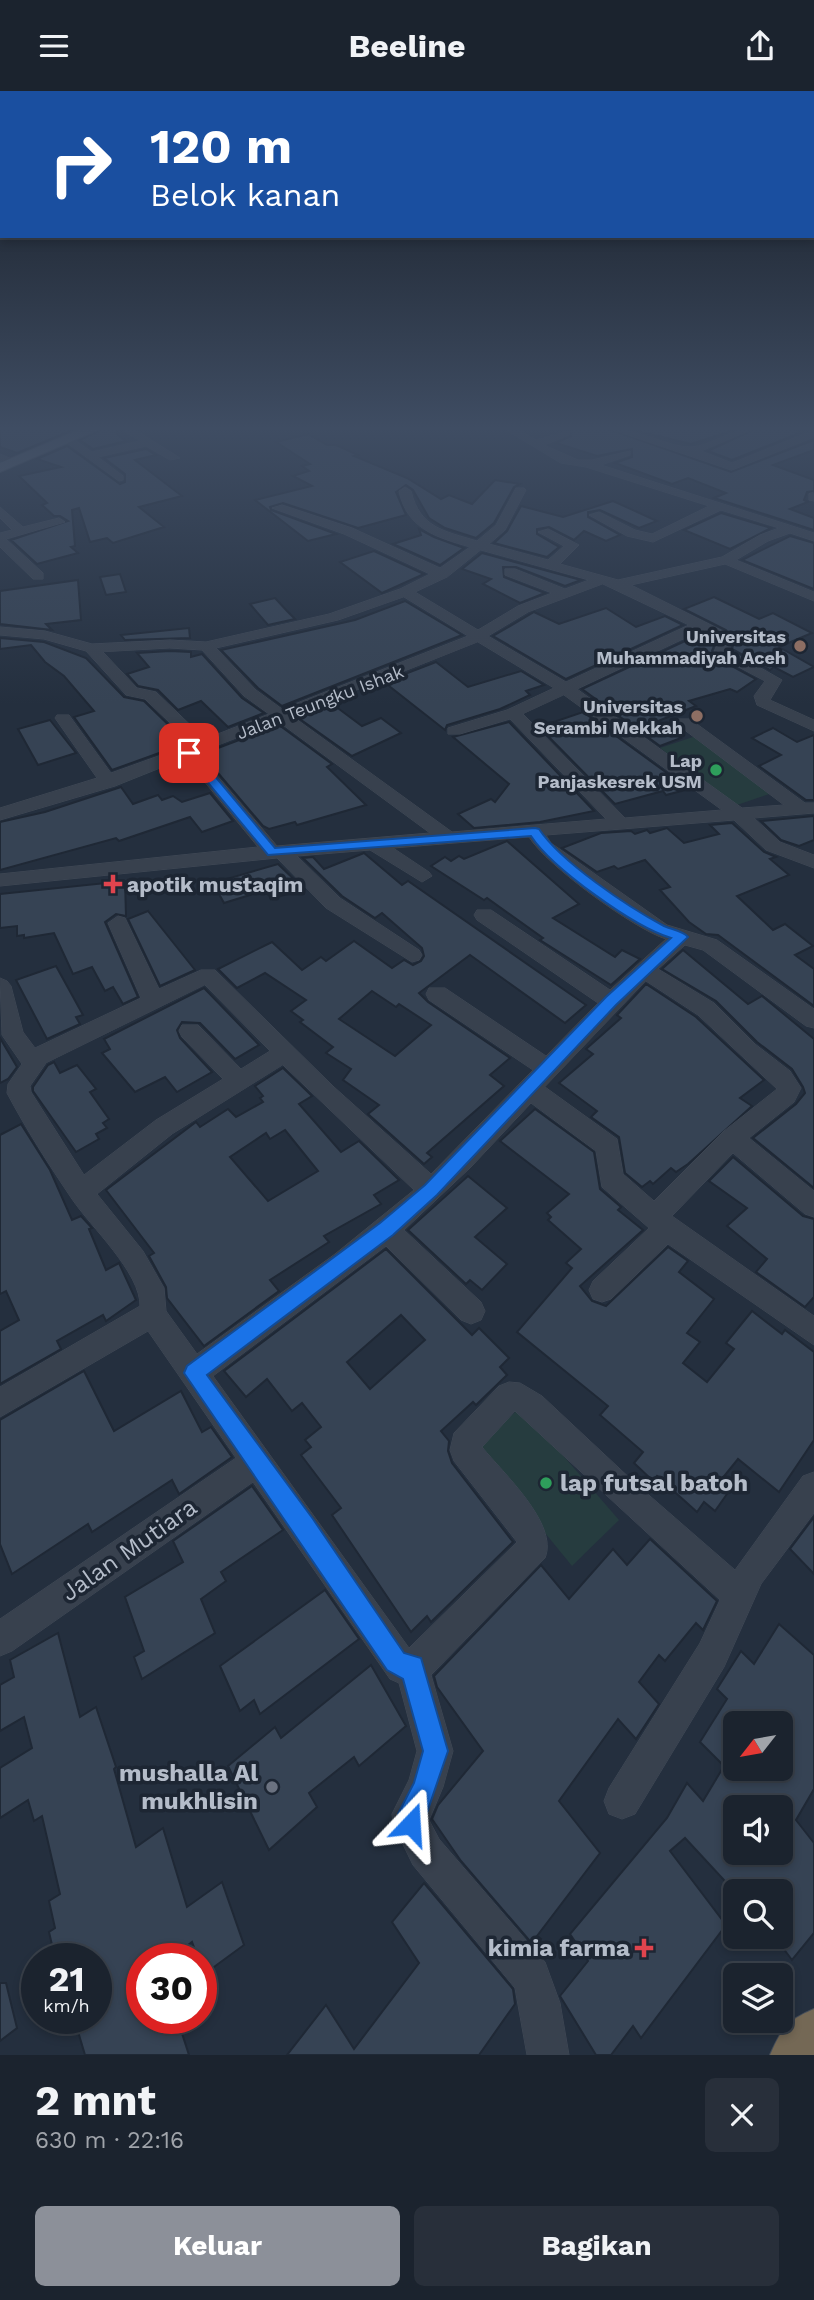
<!DOCTYPE html>
<html lang="id">
<head>
<meta charset="utf-8">
<style>
	:root { --surface:#1b232e; --page:#282f3a; --text:#f1f3f6; --muted:#a0a4aa; --line:#39404a; --accent:#8c9099 }
	body { margin:0; font-family:"Work Sans",sans-serif; background:var(--page); color:var(--text); height:100vh; display:flex; flex-direction:column; font-size:26px; white-space:nowrap }
	* { box-sizing:border-box; margin:0 }
	p { font-size:23px; color:var(--muted) }
	.icon { flex:none; width:38px; height:38px; fill:none; stroke:currentColor; stroke-width:2; stroke-linecap:round; stroke-linejoin:round }
	.map { position:relative; height:1964px; overflow:hidden }
	.side { display:flex; flex-direction:column; background:var(--surface); flex:1 }
	.side>* { flex:none }
	.guide { position:absolute; left:0px; top:0px; width:816px; height:147px; box-shadow:0 4px 10px #0003,0 0 0 2px var(--line); background:#1a4fa0; color:#fff; overflow:hidden }
	.needle { width:46px; rotate:239deg }
	.controls { position:absolute; left:723px; top:1620px; display:grid; gap:14px }
	.controls a { display:grid; place-items:center; width:70px; height:70px; border-radius:10px; background:var(--surface); box-shadow:0 4px 10px #0003,0 0 0 2px var(--line); font-size:35px }
	.speed { position:absolute; left:21px; top:1852px; display:flex; gap:14px; font-size:35px; font-weight:700; text-align:center }
	.speed>* { display:grid; place-content:center; width:91px; height:91px; border-radius:50%; background:var(--surface); box-shadow:0 4px 10px #0003,0 0 0 2px var(--line); line-height:1 }
	.speed small { font-size:18px; font-weight:400 }
	.speed .limit { border:10px solid #d22; background:#fff; color:#111 }
	.pin { position:absolute; display:grid; place-items:center; width:60px; height:60px; color:#fff; margin:-30px; border-radius:14px; box-shadow:0 4px 10px #0006 }
	.me { position:absolute; width:77px; margin:-38px; rotate:20deg; stroke-linejoin:round; filter:drop-shadow(0 0 5px #0008) }
	.turn { display:flex; align-items:center; gap:24px; height:147px; padding:0 35px; font-size:32px }
	.turn .icon { width:91px; height:91px; stroke-width:2.5 }
	.turn b { display:block; font-size:49px; line-height:60px }
	.round { display:grid; place-items:center; flex:none; width:74px; height:74px; border-radius:10px; background:var(--page) }
	.overview { display:flex; align-items:center; justify-content:space-between; height:119px; padding:0 35px }
	h1 { font-size:42px; font-weight:700; line-height:52px }
	.primary-button { display:flex; gap:14px; margin-top:auto; padding:14px 35px }
	.primary-button a { flex:1; height:80px; border-radius:10px; background:var(--accent); color:#fff; font-size:28px; font-weight:700; line-height:80px; text-align:center }
	.primary-button a+a { background:var(--page); color:var(--text) }
	header { display:flex; justify-content:space-between; align-items:center; height:91px; padding:0 35px; background:var(--surface); font-size:32px; font-weight:700 }
	.map>svg:first-child { display:block }
</style>
</head>
<body>
<header><svg class="icon" aria-label="menu" viewBox="0 0 24 24"><path d="M4 6h16M4 12h16M4 18h16"/></svg>Beeline<svg class="icon" aria-label="share" viewBox="0 0 24 24"><path d="M12 15V3M7 8l5-5 5 5M5 13v7h14v-7"/></svg></header>
<div class="map">
<svg width="814" height="1964" viewBox="0 0 814 1964">
	<rect width="100%" height="100%" fill="#242f3e"/>
	<g fill="#263c3f">
		<path d="M696,645L772,702L737,714L660,657Z"/>
		<path d="M521,1316L619,1429L572,1475L475,1356Z"/>
	</g>
	<g fill="#364354" stroke="#1f2835" stroke-width="2" fill-rule="evenodd">
		<path d="M0,338H75L17,362L0,356Z"/>
		<path d="M102,338H116L117,343L126,350L93,358L80,349Z"/>
		<path d="M570,338H608L731,381L814,349V359L773,374L814,389V400L807,401L804,409L808,411L790,418L814,427V439L714,407L726,402L688,387L672,393L615,372L632,366V358L597,365L556,352L571,345Z"/>
		<path d="M630,338H737L691,353Z"/>
		<path d="M755,338H792L802,341L732,369L708,360Z"/>
		<path d="M308,343L327,354H336L358,364L354,365L407,387L441,408L449,404L472,413L495,389L520,393L514,396L494,432L476,447L445,437L429,427L413,399L406,394L396,401L406,424L358,437L283,412L270,416L271,419L336,443L308,450L255,409L312,395L293,385L309,380L302,375L310,373L276,351Z"/>
		<path d="M67,355L120,393L125,391V383L104,367L146,358L156,364L135,369L182,405L139,416L164,436L113,452L107,447L90,451L79,417L72,419L75,455L71,456L78,462L37,473L11,449L68,430L60,425H54L42,414L47,412L19,385L61,376L37,368Z"/>
		<path d="M613,410L657,430L639,437L600,419L588,421V426L620,444L606,450L584,440L574,449L549,436L537,438V443L559,456L547,466L494,452L507,440L521,415L563,426Z"/>
		<path d="M721,422L771,437L730,458L684,439Z"/>
		<path d="M419,438L434,446L464,457L440,474L393,453L421,444Z"/>
		<path d="M790,445L814,452V498L742,469Z"/>
		<path d="M374,460L424,483L382,502L340,471Z"/>
		<path d="M482,462L581,489L565,495L516,476H503L504,486L545,502L520,512L483,493L491,488L462,478Z"/>
		<path d="M120,483L126,501L106,504L100,486Z"/>
		<path d="M78,489L81,529L46,533L52,539L0,533V500Z"/>
		<path d="M714,506L759,528L773,522L812,542L779,556L814,576L793,586L774,576L770,579L732,558L735,548L726,539L684,518Z"/>
		<path d="M275,507L287,520L295,528L268,534L250,513Z"/>
		<path d="M405,510L462,544L282,615L258,597L221,559L355,529Z"/>
		<path d="M606,517L636,536L665,525L683,534L566,588L493,545L534,521L559,533Z"/>
		<path d="M189,537L190,547L125,549L121,544Z"/>
		<path d="M700,543L715,552L712,560L715,566L756,588L737,601L730,598L689,610L696,615L658,630L681,647L660,655L582,598Z"/>
		<path d="M0,547L44,551L86,567L124,606L144,610L187,652L112,679L74,626L94,620L64,585L45,571L31,554L0,558Z"/>
		<path d="M170,560L191,561V566L202,563L242,607L264,622L228,636L201,610L178,619L158,599L138,595L127,583L149,576L137,562Z"/>
		<path d="M436,571L468,596L521,580L544,594L526,600L530,604L500,618L447,634L445,639L384,591Z"/>
		<path d="M331,612L362,635L381,627L401,642L352,665L297,626Z"/>
		<path d="M583,621L689,698L666,704L663,700L615,713L539,636Z"/>
		<path d="M50,629L76,662L38,674L18,638Z"/>
		<path d="M509,631L594,720L540,731L474,737L458,723L491,708L495,711L509,693L453,646Z"/>
		<path d="M279,634L332,673L327,676L366,714L297,734L295,731L269,738L263,735L202,663Z"/>
		<path d="M773,637L797,651L814,644V709H806L759,675L781,664L752,647Z"/>
		<path d="M121,696L133,713L158,704L162,709L173,705L182,711L210,702L233,730L202,741L190,726L119,750L116,747L0,779V731L45,721Z"/>
		<path d="M814,725V749L799,755L781,749L761,730Z"/>
		<path d="M732,732L764,761L776,766L770,768L789,784L737,805L773,839L785,833L813,855L795,864L814,878V915L718,844L706,843L689,831L660,799L670,796L645,769L618,778L614,775L597,781L562,757L601,742L631,740L635,743L647,739L650,742L667,737L684,752L719,743L710,734Z"/>
		<path d="M507,750L579,813L553,827L615,866L622,859L640,868L611,894L540,849L543,847L487,807L484,809L431,775L445,766L451,770L459,765L464,768Z"/>
		<path d="M364,762L402,794L408,790L586,914L565,932L470,864L419,902L428,911L510,967L490,984L504,995L427,1062L432,1066L424,1073L368,1023L379,1014L343,989L351,978L326,962L333,956L300,931L303,929L291,920L306,909L265,882L237,897L218,878L272,851L302,879L321,866L326,870L354,850L392,877L404,869L413,874L421,870L424,865L422,857L382,822L375,827L342,805L303,767L313,766L324,778ZM372,900L396,916L399,913L431,934L395,965L339,928Z"/>
		<path d="M278,773L304,798L271,808L266,799L224,812L213,792Z"/>
		<path d="M125,790L126,825L116,823L105,831L138,906L123,913L113,896L105,900L92,876L73,883L54,842L24,847V844L17,845V835L0,837V803Z"/>
		<path d="M148,820L195,879L160,895L128,828Z"/>
		<path d="M683,859L748,913L762,905L814,948V1097L753,1047L796,1013L805,1002L803,996L792,978L757,951L716,910L662,878Z"/>
		<path d="M56,875L83,924L76,926L80,933L47,948L16,889Z"/>
		<path d="M646,893L696,926L764,989L740,1007L752,1015L688,1073L676,1081L671,1077L653,1093L650,1090L642,1096L625,1082L619,1046L591,1026L597,1020L559,992L593,963L586,958L621,927L617,924Z"/>
		<path d="M204,897L259,954L235,968L200,932L182,931L177,939L180,947L212,981L177,1001L165,986L135,1001L102,962L110,958L104,948Z"/>
		<path d="M0,947L17,976L8,988L0,992Z"/>
		<path d="M54,971L60,982L77,974L96,998L90,1001L109,1028L103,1032L107,1037L96,1043L99,1048L76,1061L33,1000V996L48,974Z"/>
		<path d="M283,977L312,1005L299,1013L341,1061L359,1050L399,1089L374,1104L381,1113L324,1145L329,1151L270,1189L279,1200L204,1255L167,1207L166,1196L149,1165L154,1162L106,1099L196,1031L200,1036L228,1018L236,1026L263,1011L260,1007L263,1005L255,995ZM285,1039L318,1080L268,1110L230,1066L266,1042L270,1048Z"/>
		<path d="M535,1018L594,1061L600,1098L621,1116L618,1119L643,1139L580,1195L592,1210L606,1215L668,1156L688,1170L679,1181L714,1208L687,1242L700,1251L683,1272L707,1291L734,1258L726,1252L752,1220L782,1243L785,1239L814,1261V1349L779,1401L738,1368L717,1394L727,1403L715,1420L704,1411L697,1421L657,1385L653,1390L634,1372L643,1361L600,1324L608,1315L517,1241L572,1177L566,1172L581,1158L548,1129L551,1126L547,1122L569,1103L500,1050Z"/>
		<path d="M21,1033L50,1079L72,1129L81,1125L92,1137L89,1138L106,1179L119,1172L136,1209L106,1230L103,1224L57,1250L61,1258L0,1293V1240L19,1229L6,1200L0,1203V1044Z"/>
		<path d="M733,1066L803,1125L814,1128V1206L805,1216L756,1181L767,1168L727,1135L747,1117L709,1090Z"/>
		<path d="M468,1085L507,1117L475,1146L507,1173L482,1199L470,1189L466,1193L408,1139Z"/>
		<path d="M386,1158L472,1244L479,1237L509,1267L500,1276L507,1284L476,1314L473,1311L441,1340L449,1350L448,1360L452,1372L513,1451L431,1531L427,1525L411,1541L332,1424L341,1417L301,1364L311,1356L305,1349L321,1336L302,1312L292,1320L267,1288L246,1306L224,1280ZM401,1224L425,1249L370,1298L347,1271Z"/>
		<path d="M84,1280L114,1340L181,1300L202,1341L211,1336L232,1366L179,1403L172,1389L92,1441L88,1433L12,1483L0,1453V1329Z"/>
		<path d="M252,1395L283,1439L221,1481L226,1490L201,1508L215,1542L142,1588L134,1566L144,1560L125,1506L183,1471L173,1450Z"/>
		<path d="M814,1426V1483L790,1458Z"/>
		<path d="M650,1448L717,1510L703,1539L696,1532L665,1570L659,1564L639,1591L659,1613L636,1648L618,1628L559,1710L600,1762L537,1845L541,1848L535,1856L461,1770L432,1728L438,1714L483,1660L437,1596L434,1585L541,1474L569,1508L613,1458L627,1474Z"/>
		<path d="M325,1499L359,1548L260,1623L254,1609L240,1620L220,1575Z"/>
		<path d="M779,1533L814,1564V1698L796,1729L814,1752V1842L792,1869L780,1853V1801H743L735,1789V1801L685,1747L670,1760L726,1834L641,1947L633,1935L611,1964H596L560,1905L588,1870L570,1843L667,1727L687,1692L703,1710L724,1675L700,1651L727,1608L717,1598L741,1560L754,1573ZM735,1633H780V1678H735ZM735,1717H780V1762H735Z"/>
		<path d="M58,1542L80,1626L96,1616L116,1676L114,1678L136,1756L163,1737L187,1816L222,1791L244,1854L203,1884L201,1867H198L192,1851L172,1867H142V1927H177L189,1964H85L74,1927H96V1867H55L49,1841L55,1837L49,1810L60,1803L42,1725L34,1730L28,1709L0,1727V1677L32,1657L24,1626L0,1640V1594L14,1586L10,1569Z"/>
		<path d="M371,1574L406,1635L359,1675L354,1666L309,1702L317,1716L269,1759L228,1675L275,1636L281,1647Z"/>
		<path d="M424,1792L513,1898L515,1913L479,1964H287L326,1914L354,1958L419,1872L392,1831Z"/>
		<path d="M0,1892H6L17,1937L0,1950Z"/>
	</g>
	<g fill="none" stroke-linecap="round" stroke-linejoin="round">
		<defs>
			<g id="minor">
				<path d="M122,338H134L180,367L170,369L146,355L98,366L123,385V389L119,390L63,349L72,347L92,361L139,350Z"/>
				<path d="M505,338H517L536,349L569,340V344L544,354L578,369H592L630,360V364L601,374L814,442V450L790,442L768,450L736,469L814,501V510L725,473L631,494L725,541L733,550L729,559L782,589L770,609L814,629V640L757,614L754,605L765,590L716,564L714,561L718,551L700,540L577,598L742,717L784,714L678,634V628H690L805,712H814V722L754,727L780,751L814,764V777L766,759L734,729L546,744L551,752L667,834L717,849L814,918V937L806,935L703,859L685,854L658,878L714,912L755,953L790,980L801,997L794,1011L749,1047L814,1100V1126L805,1123L733,1062L672,1125L814,1225V1254L668,1153L611,1208L602,1211L593,1208L589,1199L593,1190L649,1137L602,1096L596,1060L531,1012L471,1076L404,1139L481,1211L485,1220L481,1229L471,1233L461,1229L386,1155L213,1285L409,1557L517,1451L454,1370L450,1359L454,1342L499,1295L509,1291L520,1292L542,1305L635,1392L735,1479L803,1385L814,1381V1422L761,1493L724,1576L635,1723L622,1728L609,1723L604,1710L609,1697L700,1552L720,1509L515,1320L482,1356C503,1382 559,1433 545,1467L431,1584L453,1660L443,1696L429,1729L439,1748L545,1871L560,1912L569,1964H527L515,1897L413,1774L393,1733L392,1723L409,1689L417,1660L399,1592L390,1588L253,1391L12,1560L0,1565V1528L236,1367L148,1240L0,1326V1296L140,1215C141,1182 90,1135 72,1108C49,1074 26,1038 7,1002L8,993L22,973L2,944L0,887L7,890L11,895L23,941L35,957L141,907L108,832L118,825L125,827L159,898L201,879H215L334,996L431,1083L533,979L429,909L426,903L429,897H445L546,965L598,912L477,829L474,824L477,819H491L610,899L666,848C634,838 546,774 529,746L393,757L429,781L432,785L422,791L370,759L297,765L340,807L419,859L422,864L419,869L412,871L326,817L277,767L0,795V783L258,756L185,667L115,695L0,729V717L97,687L55,627L57,624H69L111,682L192,653L145,608L126,604L86,560L44,548L0,544V536L45,540L92,553L170,549L206,551L329,523L400,498L430,483L344,443L272,417L282,414L352,437L440,477L470,456C436,446 407,438 399,400L405,396L411,400C420,437 444,440 477,450L496,434L516,397H524L526,399L505,439L489,453L548,469L564,455L538,441L548,438L579,454L560,473L618,489L722,466L760,444L779,437L721,419L653,451L627,445L589,424L599,421L635,439L652,443L709,415L586,376L561,372ZM481,459L589,489L565,498L515,478H505V484L552,502L518,515L478,539L415,501L447,486ZM603,493L689,534L566,591L488,545L528,521ZM404,506L468,545L282,618L256,599L216,557L338,529ZM478,551L554,597L507,619L448,637V643H460L510,628L606,728L452,741L292,625ZM170,557L202,559L244,605L269,623L205,648L156,601L137,597L103,561ZM564,604L722,719L625,727L523,623ZM279,631L430,742L277,755L198,662ZM646,890L698,924L777,998L724,1040L654,1110L623,1083L617,1048L545,996ZM205,894L270,960L241,978L198,934H182L179,940L182,946L223,988L156,1029L84,1084L31,1001L30,995L46,972ZM283,974L414,1099L335,1163L197,1263L166,1220L164,1197L143,1160L97,1103L172,1043Z"/>
				<path d="M611,338C638,338 671,357 691,356C711,355 729,338 753,338L701,360L732,372L814,339V346L732,379Z"/>
				<path d="M0,363L17,370L19,372L13,375L0,370Z"/>
				<path d="M813,402L814,410L809,409V403Z"/>
				<path d="M0,416L23,436L59,427L65,431L6,448L43,482V488H33L0,456V442L12,439L0,427Z"/>
			</g>
			<path id="major" d="M81,338H100L0,381V372Z"/>
			<path id="highway" d="M814,1918V1964H770C782,1937 786,1930 814,1918Z"/>
		</defs>
		<use href="#minor" stroke="#414a57" stroke-width="1"/>
		<use href="#major" stroke="#414a57" stroke-width="2"/>
		<use href="#highway" stroke="#434c59" stroke-width="2"/>
		<use href="#minor" fill="#38414e" fill-rule="evenodd"/>
		<use href="#major" fill="#56606e" fill-rule="evenodd"/>
		<use href="#highway" fill="#746855" fill-rule="evenodd"/>
	</g>
	<linearGradient id="sky" x2="0" y2="1"><stop stop-color="#141a22"/><stop offset="0.55" stop-color="#3f4d63"/><stop offset="1" stop-color="#3f4d63" stop-opacity="0"/></linearGradient>
	<rect width="814" height="613" fill="url(#sky)"/>
	<path fill="#1a73e8" stroke="#114b97" stroke-width="2" d="M185,659H193L275,757L535,737L539,738C561,771 628,816 664,835C672,839 682,839 688,846L616,914L437,1104L393,1144L207,1284L313,1428L404,1562L421,1567L448,1660L420,1742L411,1746L402,1742L398,1723L414,1692L423,1660L403,1588L387,1579L184,1282L187,1275L380,1132L425,1094L606,906L671,847C634,836 552,777 531,745L268,764L185,664Z"/>
	<g fill="#8d6e63" stroke="#1d2633" stroke-width="2.5">
		<circle cx="800" cy="555" r="7"/>
		<circle cx="697" cy="625" r="7"/>
	</g>
	<g fill="#2e9e5b" stroke="#1d2633" stroke-width="2.5">
		<circle cx="716" cy="679" r="7"/>
		<circle cx="546" cy="1392" r="7"/>
	</g>
	<g fill="#e0444e" stroke="#1d2633" stroke-width="2.5">
		<path d="M109.5 782.5h7v7h7v7h-7v7h-7v-7h-7v-7h7z"/>
		<path d="M640.5 1846.5h7v7h7v7h-7v7h-7v-7h-7v-7h7z"/>
	</g>
	<circle fill="#6b7280" stroke="#1d2633" stroke-width="2.5" cx="272" cy="1696" r="7"/>
	<g text-anchor="middle" dominant-baseline="central" stroke-width="7" stroke-linejoin="round" paint-order="stroke">
		<g font-size="18" font-weight="bold" fill="#b4bcc9" stroke="#1d2633" text-anchor="end">
			<text x="786" y="545">Universitas<tspan x="786" dy="21">Muhammadiyah Aceh</tspan></text>
			<text x="683" y="615">Universitas<tspan x="683" dy="21">Serambi Mekkah</tspan></text>
			<text x="702" y="669">Lap<tspan x="702" dy="21">Panjaskesrek USM</tspan></text>
		</g>
		<g font-size="18" fill="#b4bcc9" stroke="#1d2633">
			<text transform="translate(320 611) rotate(-21)">Jalan Teungku Ishak</text>
		</g>
		<g font-size="21" font-weight="bold" fill="#b4bcc9" stroke="#1d2633" text-anchor="start">
			<text x="127" y="793">apotik mustaqim</text>
		</g>
		<g font-size="24" font-weight="bold" fill="#b4bcc9" stroke="#1d2633" text-anchor="end">
			<text x="560" y="1392" text-anchor="start">lap futsal batoh</text>
			<text x="258" y="1682">mushalla Al<tspan x="258" dy="28">mukhlisin</tspan></text>
			<text x="630" y="1857">kimia farma</text>
		</g>
		<g font-size="24" fill="#b4bcc9" stroke="#1d2633">
			<text transform="translate(129 1459) rotate(-35)">Jalan Mutiara</text>
		</g>
	</g>
</svg>
<div class="controls">
<a><svg class="needle" viewBox="-14 -14 28 28"><path d="M0-13l5 13h-10z" fill="#e53935"/><path d="M0 13l5-13h-10z" fill="#a0a4aa"/></svg></a>
<a><svg class="icon" aria-label="sound" viewBox="0 0 24 24"><path d="M4 9h4l5-4v14l-5-4H4zM17 9q2 3 0 6"/></svg></a>
<a><svg class="icon" aria-label="search" viewBox="0 0 24 24"><circle cx="10" cy="10" r="6"/><path d="M15 15l6 6"/></svg></a>
<a><svg class="icon" aria-label="layers" viewBox="0 0 24 24"><path d="M12 4l9 5-9 5-9-5zM3 14l9 5 9-5"/></svg></a>
</div>
<div class="speed"><div>21<small>km/h</small></div><div class="limit">30</div></div>
<div class="pin" style="left:189px;top:662px;background:#d93025"><svg class="icon" aria-label="arrive" viewBox="0 0 24 24"><path d="M6 21V4h12l-3 4 3 4H6"/></svg></div>
<svg class="me" style="left:411px;top:1733px" viewBox="-20 -20 40 40"><path d="M0-17L14 15 0 8-14 15z" fill="#1a73e8" stroke="#fff" stroke-width="4"/></svg>
<div class="guide">
<div class="turn"><svg class="icon" aria-label="right" viewBox="0 0 24 24"><path d="M7 20v-9h11M14 6l5 5-5 5"/></svg><div><b>120 m</b>Belok kanan</div></div>
</div>
</div>
<section class="side">
<div class="overview"><div><h1>2 mnt</h1><p>630 m · 22:16</p></div><a class="round"><svg class="icon" aria-label="close" viewBox="0 0 24 24"><path d="M6 6l12 12M18 6L6 18"/></svg></a></div>
<div class="primary-button"><a>Keluar</a><a>Bagikan</a></div>
</section>
</body>
</html>
